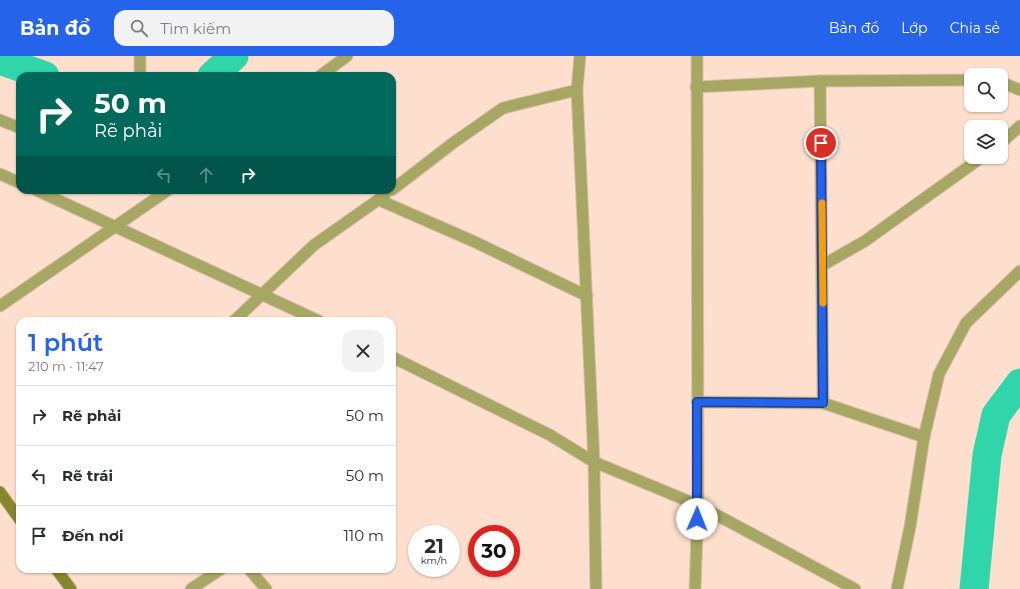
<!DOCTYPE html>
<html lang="vi">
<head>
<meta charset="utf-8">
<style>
	:root { --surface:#fff; --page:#f2f2f3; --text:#2b2b33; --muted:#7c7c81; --line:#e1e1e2; --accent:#2563eb }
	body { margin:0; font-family:Montserrat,sans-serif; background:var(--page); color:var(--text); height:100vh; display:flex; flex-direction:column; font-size:15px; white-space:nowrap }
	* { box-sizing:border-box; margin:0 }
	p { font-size:13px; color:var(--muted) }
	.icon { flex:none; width:22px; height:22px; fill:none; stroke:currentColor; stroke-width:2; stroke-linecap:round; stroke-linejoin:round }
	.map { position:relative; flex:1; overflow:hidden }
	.panel { position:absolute; left:16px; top:261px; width:380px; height:256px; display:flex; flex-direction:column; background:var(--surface); border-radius:12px; box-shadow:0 1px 3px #0004 }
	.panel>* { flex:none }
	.banner { position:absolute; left:16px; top:16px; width:380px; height:122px; border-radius:12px; box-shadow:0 1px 3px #0004; background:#00695c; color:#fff; overflow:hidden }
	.controls { position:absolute; left:964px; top:12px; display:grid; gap:8px }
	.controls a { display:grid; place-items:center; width:44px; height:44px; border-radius:8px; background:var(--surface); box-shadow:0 1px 3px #0004; font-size:20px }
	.speed { position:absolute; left:408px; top:469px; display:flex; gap:8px; font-size:20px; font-weight:700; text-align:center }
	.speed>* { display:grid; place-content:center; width:52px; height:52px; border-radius:50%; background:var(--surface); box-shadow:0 1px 3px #0004; line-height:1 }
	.speed small { font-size:10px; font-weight:400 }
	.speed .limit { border:6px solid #d22; background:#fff; color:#111 }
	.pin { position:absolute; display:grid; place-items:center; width:34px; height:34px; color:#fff; margin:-17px; border:2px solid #fff; border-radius:50%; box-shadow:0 1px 4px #0007 }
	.me { position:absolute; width:44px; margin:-22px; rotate:1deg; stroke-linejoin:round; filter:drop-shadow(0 0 3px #0008) }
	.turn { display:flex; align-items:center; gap:14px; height:84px; padding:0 12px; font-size:18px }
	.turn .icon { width:52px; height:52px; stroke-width:2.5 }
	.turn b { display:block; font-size:28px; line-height:34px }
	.lanes { display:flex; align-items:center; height:38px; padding:0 12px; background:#0003; justify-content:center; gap:20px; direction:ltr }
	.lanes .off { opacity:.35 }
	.round { display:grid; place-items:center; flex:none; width:42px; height:42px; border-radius:12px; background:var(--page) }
	.summary { display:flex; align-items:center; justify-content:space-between; height:68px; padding:0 12px }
	h1 { font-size:24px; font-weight:600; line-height:30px; color:var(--accent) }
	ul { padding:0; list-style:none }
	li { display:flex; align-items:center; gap:12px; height:60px; padding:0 12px; border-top:1px solid var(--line) }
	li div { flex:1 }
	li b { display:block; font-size:15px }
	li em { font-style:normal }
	header { display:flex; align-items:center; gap:24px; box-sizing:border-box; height:56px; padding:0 20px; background:var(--accent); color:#fff }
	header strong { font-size:19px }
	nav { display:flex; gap:22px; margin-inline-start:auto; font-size:14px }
	.search { width:280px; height:36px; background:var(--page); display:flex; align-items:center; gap:10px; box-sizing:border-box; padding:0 14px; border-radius:12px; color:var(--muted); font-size:15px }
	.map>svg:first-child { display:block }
</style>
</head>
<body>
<header>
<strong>Bản đồ</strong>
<div class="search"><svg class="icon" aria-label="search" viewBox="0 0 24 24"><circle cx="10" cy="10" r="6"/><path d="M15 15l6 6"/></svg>Tìm kiếm</div>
<nav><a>Bản đồ</a><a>Lớp</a><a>Chia sẻ</a></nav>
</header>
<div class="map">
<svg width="1020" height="533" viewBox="0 0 1020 533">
	<rect width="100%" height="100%" fill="#fedfce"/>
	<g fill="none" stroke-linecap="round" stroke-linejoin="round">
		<g stroke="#30d5aa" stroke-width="29">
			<path d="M0,4L45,20"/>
			<path d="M212,20L234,0"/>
			<path d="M974,533L987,399L996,359L1020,327"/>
		</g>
		<defs>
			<g id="minor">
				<path d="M580,0L577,34L594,406L596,533"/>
				<path d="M140,20V0"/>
				<path d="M320,20L347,0"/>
				<path d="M820,25L823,347"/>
				<path d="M1001,26L1020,34"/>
				<path d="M696,31L820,25L971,24"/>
				<path d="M0,64L20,72"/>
				<path d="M1001,87L1020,70"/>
				<path d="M0,118L20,127"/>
				<path d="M36,134L319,265"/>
				<path d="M392,134L453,87L503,52L577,34"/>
				<path d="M379,144L475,186L587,240"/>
				<path d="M823,209L865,185L982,101"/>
				<path d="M0,250L168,134"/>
				<path d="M234,265L314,189L385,139"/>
				<path d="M392,301L550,379L594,406L698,449L855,533"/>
				<path d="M697,346L823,347L924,381"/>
				<path d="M249,513L266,533"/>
				<path d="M191,533L221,513"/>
				<path d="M695,533L698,449L697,0"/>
				<path d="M897,533L910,471L924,381L939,318L966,267L1020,215"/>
			</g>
			<g id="secondary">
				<path d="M0,436L20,464"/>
				<path d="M56,513L71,533"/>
			</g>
		</defs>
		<use href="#minor" stroke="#dabeae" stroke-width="13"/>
		<use href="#secondary" stroke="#dabeae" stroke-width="13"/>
		<use href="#minor" stroke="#a5a762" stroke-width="11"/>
		<use href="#secondary" stroke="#85872d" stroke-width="11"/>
	</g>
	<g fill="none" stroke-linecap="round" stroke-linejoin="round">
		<defs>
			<path id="route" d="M697,463V346L823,347L821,87"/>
		</defs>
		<use href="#route" stroke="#184099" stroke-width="10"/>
		<use href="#route" stroke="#2563eb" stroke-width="7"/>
		<path stroke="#f59e0b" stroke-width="7" d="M822,147L823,247"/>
	</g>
</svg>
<div class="controls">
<a><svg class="icon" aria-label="search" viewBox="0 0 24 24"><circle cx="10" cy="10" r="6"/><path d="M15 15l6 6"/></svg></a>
<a><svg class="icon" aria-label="layers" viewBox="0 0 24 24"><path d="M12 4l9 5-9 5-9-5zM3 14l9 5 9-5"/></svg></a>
</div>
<div class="speed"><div>21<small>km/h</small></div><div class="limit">30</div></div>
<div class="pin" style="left:821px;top:87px;background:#d93025"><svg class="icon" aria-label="arrive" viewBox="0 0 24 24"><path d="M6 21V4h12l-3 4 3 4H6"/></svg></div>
<svg class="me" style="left:697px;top:463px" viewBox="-20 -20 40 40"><circle r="19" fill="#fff"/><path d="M0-13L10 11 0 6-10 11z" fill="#2563eb"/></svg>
<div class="banner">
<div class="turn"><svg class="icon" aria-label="right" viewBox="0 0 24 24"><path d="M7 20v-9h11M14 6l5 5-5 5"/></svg><div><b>50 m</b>Rẽ phải</div></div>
<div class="lanes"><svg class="icon off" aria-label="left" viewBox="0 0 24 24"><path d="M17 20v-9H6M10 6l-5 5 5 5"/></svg><svg class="icon off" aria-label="ahead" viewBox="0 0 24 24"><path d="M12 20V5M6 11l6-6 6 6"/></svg><svg class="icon" aria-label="right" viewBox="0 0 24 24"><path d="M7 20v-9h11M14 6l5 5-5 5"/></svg></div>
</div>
<section class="panel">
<div class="summary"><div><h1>1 phút</h1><p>210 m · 11:47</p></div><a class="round"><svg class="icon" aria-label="close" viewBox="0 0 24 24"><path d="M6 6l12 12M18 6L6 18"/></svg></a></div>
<ul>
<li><svg class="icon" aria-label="right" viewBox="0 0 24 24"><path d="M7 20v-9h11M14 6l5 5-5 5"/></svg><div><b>Rẽ phải</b></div><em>50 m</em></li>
<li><svg class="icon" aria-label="left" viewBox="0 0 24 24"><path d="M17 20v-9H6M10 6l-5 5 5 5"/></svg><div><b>Rẽ trái</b></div><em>50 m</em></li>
<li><svg class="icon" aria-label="arrive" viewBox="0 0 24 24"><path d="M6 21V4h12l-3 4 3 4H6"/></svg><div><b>Đến nơi</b></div><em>110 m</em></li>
</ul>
</section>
</div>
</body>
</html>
